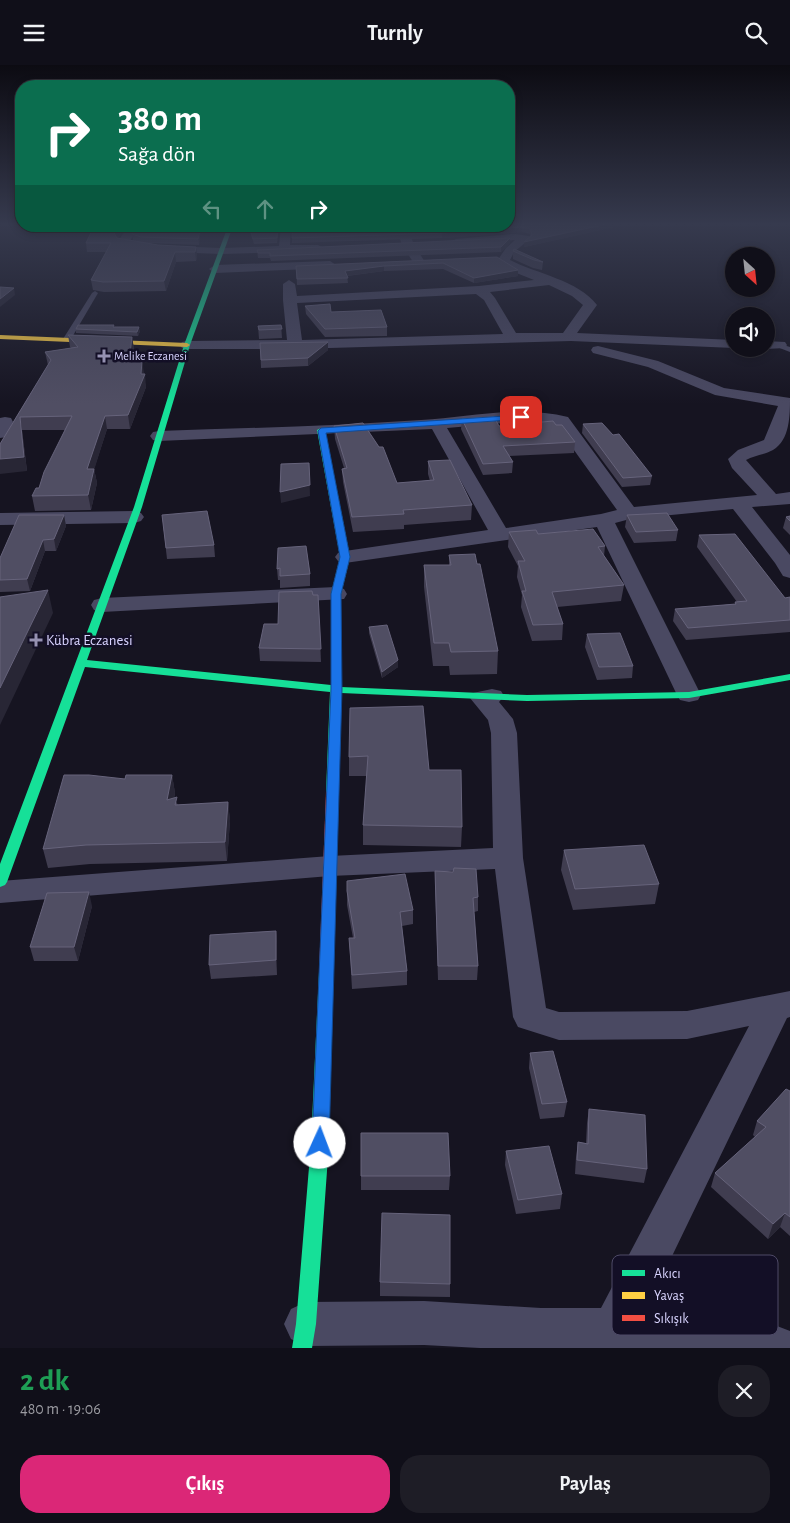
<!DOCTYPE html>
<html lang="tr">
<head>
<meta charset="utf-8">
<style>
	:root { --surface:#100f19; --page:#1e1d26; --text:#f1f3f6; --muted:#9c9ca2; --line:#302f38; --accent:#db2777 }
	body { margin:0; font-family:"Alegreya Sans",sans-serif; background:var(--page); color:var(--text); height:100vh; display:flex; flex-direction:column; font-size:19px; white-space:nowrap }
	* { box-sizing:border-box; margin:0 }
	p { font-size:16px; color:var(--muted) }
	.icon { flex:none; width:28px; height:28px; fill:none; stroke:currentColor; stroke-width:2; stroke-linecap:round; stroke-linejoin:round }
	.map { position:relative; height:1283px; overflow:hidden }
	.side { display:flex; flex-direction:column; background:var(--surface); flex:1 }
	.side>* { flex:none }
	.top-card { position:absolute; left:15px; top:15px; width:500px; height:152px; border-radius:20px; box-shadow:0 2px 8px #0003,0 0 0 1px var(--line); background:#0b6e4f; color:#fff; overflow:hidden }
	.needle { width:32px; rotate:153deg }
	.tools { position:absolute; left:725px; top:182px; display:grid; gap:10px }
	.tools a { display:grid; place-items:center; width:50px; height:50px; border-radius:50%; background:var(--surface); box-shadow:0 2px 8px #0003,0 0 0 1px var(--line); font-size:25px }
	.pin { position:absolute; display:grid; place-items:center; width:42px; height:42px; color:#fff; margin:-21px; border-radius:10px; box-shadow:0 2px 8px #0006 }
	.me { position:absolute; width:55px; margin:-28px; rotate:2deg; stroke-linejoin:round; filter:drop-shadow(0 0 4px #0008) }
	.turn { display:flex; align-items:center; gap:18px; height:105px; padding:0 20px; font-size:22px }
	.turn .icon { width:65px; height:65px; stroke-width:2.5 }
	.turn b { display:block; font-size:35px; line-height:42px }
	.lanes { display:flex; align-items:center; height:48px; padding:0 20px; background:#0003; justify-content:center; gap:25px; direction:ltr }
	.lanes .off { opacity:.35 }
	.round { display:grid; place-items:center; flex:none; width:52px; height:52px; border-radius:20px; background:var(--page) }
	.headline { display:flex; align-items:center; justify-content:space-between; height:85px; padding:0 20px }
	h1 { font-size:30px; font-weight:700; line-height:38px; color:#1e9e55 }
	.button { display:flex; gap:10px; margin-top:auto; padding:10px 20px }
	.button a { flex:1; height:58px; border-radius:20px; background:var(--accent); color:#fff; font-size:20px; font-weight:700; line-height:58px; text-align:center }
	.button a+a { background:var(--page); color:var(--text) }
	header { display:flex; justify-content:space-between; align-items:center; height:65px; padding:0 20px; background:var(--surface); font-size:22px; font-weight:700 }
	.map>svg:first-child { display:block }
</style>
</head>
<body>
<header><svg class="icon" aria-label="menu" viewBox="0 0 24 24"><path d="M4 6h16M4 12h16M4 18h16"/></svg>Turnly<svg class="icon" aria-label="search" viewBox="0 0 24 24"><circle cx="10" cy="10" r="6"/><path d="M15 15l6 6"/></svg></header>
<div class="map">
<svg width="790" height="1283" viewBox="0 0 790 1283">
	<rect width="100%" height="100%" fill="#161421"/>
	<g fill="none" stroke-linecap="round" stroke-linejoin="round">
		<g fill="#4a4962" fill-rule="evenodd">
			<path d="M95,226L98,228L71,274L64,276L63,274L92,228Z"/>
			<path d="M777,278L790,282V287L777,282Z"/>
		</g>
		<g fill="#4a4962" fill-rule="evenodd">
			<path d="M509,159H564L565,161L560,164L509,163L504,161H509Z"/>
			<path d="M128,161H139L130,176L141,180L222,183L279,181L281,161H291L290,180H318L324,183L318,186L222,189L140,186L119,180L117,178Z"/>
			<path d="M396,161H407L414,180L425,197L423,200H415L402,180Z"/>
			<path d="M514,169L529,171L531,173L514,187L510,195C537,209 578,215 597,240L577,268L734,275V283L571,276L295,284H187L182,283L180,280L182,277L187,276L287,275L283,235V219L289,215L295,219L297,231L479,221L534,215L514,207L497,196L506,183L515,175L456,180L450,177L456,174ZM549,220L572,231L583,240L563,268H516L495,233L490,227ZM476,229L484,235L503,269L302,275L297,238Z"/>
			<path d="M330,196L336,200L334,203L215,208L209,204L215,200Z"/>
			<path d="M766,276L785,277L787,280L785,283L766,284H764H766Z"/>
			<path d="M598,281L658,296L724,323L790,333C790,350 790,375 773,385C764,390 754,390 746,395L776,429L790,427V439L752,442L790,490V513L783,511L775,498L733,444L630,454L615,458L701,630L698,635L689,637L680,635L677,630L597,462L345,498L338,496L335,492L338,488L345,486L488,465L432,364L159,376L153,375L150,371L153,367L159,366C246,363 334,361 421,355C470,352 520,340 568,352L634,442L757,430L732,403L728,394L738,385L764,375L778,341L715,330L648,302L593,288L591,285L593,282ZM515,357L556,360L617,445L601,449L506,463L447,363Z"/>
			<path d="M5,352L11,353L13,357L6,372L0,373V353Z"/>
			<path d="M134,446L141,448L144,452L141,456L134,458L0,460V448Z"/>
			<path d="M336,522L344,524L347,529L344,534L102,547L94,545L91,540L94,535L102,533Z"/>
			<path d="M492,624L501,626L504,631L499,637L513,654L517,668L523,793L546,943L559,947L687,946L790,926V952L787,953L645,1247L777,1261L790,1266V1283H480L424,1280L306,1281L291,1274L284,1259L291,1244L306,1237L424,1236L541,1243H601L749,961L687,974L559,975L518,962L513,952L495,804L330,811L0,838V816L330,791L493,783L491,668L488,655L470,633L473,628Z"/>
		</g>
		<g fill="#16e098" fill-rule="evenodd">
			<path d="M228,161H233L190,280L142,442L87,595L331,620V529L340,492L317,365L321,363L325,365L350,492L341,529V622L527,630L689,627L790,609V615L689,633L527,636L341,628L338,727L332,731L326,727L330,627L85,602L7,817L5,820L0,822V799L134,442L184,280Z"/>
			<path d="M326,901L331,903L333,907L329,1078L316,1259L312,1283H292L296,1259L311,1078L319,907L321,903Z"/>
		</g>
		<path fill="#ffcf43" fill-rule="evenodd" d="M0,270L187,278L190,280L187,282L0,274Z"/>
		<path fill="#f24e42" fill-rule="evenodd" d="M332,723L338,727L333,907L331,911L326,913L321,911L319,907L326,727Z"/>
	</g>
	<g fill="#403d50">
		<path d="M563,159H615L614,162L524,182L530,172V169L522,167L442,173L292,178V161H560Z"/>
		<path d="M137,161H206L200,170L199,180L148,178L158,180L196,182L197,192L196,196L176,197L166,226L104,227L93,225L91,215L106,187H87L86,178L125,162L118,173L136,176L133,175L132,169Z"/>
		<path d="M279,161L277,178L254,179L250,167V162Z"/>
		<path d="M510,173V178L501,187L271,196L270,193H258L257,185Z"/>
		<path d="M513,186L543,197L542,205L533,203L513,194Z"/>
		<path d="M497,192L518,205V211L474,218L443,204L384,206L347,211L348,218L297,220L296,201Z"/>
		<path d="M305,241L331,247L387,262V271L325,272L306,249Z"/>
		<path d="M281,260L282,273L259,274L258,261Z"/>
		<path d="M114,262L140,266L138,271L76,268V264Z"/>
		<path d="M68,270L132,272L134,284L132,297L143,309L146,322L130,364H107L94,404L97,418L91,445L35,446L32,431L39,423L65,365H22L27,406L0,379L48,300L45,287L71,283L70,282Z"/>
		<path d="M328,277V285L308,301L261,303L260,278Z"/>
		<path d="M462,354L575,377L574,388L509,391L513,397L512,408L483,410L461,364Z"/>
		<path d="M583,359L613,370L652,411L650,420L622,422L582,368Z"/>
		<path d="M334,361L397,418L430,416L428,409V396L472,440L471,455L404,460V464L353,467L343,417L342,404L344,403L335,374Z"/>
		<path d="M64,450L66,461L56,486H45L30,526L0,527V493Z"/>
		<path d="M162,450L214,480L215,492L167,494Z"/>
		<path d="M627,450L678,465L676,476L634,478L625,462Z"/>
		<path d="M790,451V470L783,463L786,452Z"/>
		<path d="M509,467L538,469L605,481L604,491L624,520L621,536L557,542L563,559L562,575L532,576L521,542L522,530L517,512L518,501L508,482Z"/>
		<path d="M699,470L785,533L790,532V567L686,575L673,556L675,544L735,539V537H737L697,482Z"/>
		<path d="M306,481L310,509V521L280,523V515H278L277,504Z"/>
		<path d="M449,490L498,586L497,609L450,610L449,601H433L424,522V500H449Z"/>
		<path d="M313,530H318L321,597L260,596L259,583L278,559Z"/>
		<path d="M369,562L398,602L382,613L369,568Z"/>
		<path d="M587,569L633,601L632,613L597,615L585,582Z"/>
		<path d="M350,643L429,705L462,762L461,782L363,780V760L367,711H349V692Z"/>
		<path d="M172,710L175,728L174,733L178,740L228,737L230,756L227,796L90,799L48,803L43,784L125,714Z"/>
		<path d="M564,785L659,819L655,839L573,845L561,805Z"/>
		<path d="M435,806L453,807L478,832V846L474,847L478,901L477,915H438L435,820Z"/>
		<path d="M347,826L413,845V859L402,861L407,906V920L352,924L349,873H353L347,840Z"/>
		<path d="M92,841L78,896H34L30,882Z"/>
		<path d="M276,866L277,880V910L211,914L209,900Z"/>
		<path d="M530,988L567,1037L564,1052L540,1054L529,1003Z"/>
		<path d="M790,1026V1171L780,1162L768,1174L711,1122L715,1108L755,1072L753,1070L757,1056Z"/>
		<path d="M589,1044L647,1104L644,1118L575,1109L576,1092L578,1077L586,1078L587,1058Z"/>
		<path d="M506,1086L562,1129L560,1144L516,1149L505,1100Z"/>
		<path d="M361,1111H450L449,1125H361Z"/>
		<path d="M380,1217L450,1219V1232L380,1231Z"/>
	</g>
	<g fill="#282635">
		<path d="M607,159H615L614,162L524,182V177Z"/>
		<path d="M119,161H125V162L115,177L114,168Z"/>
		<path d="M201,161H206L200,170L199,180L198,166Z"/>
		<path d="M522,162V167L442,173V168Z"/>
		<path d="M510,173V178L501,187V182Z"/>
		<path d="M196,182L197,192L196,196L195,187Z"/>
		<path d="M175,187L176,197L166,226L164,216Z"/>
		<path d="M384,201V206L345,211V206Z"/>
		<path d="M518,205V211L474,218V213Z"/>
		<path d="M14,223L15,230L0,242V234Z"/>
		<path d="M139,262L140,266L138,271L137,267Z"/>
		<path d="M132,272L134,284L131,309L129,297Z"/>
		<path d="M328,277V285L308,301V293Z"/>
		<path d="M142,296L144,308L143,313L145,309L146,322L130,364L128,350L141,309Z"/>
		<path d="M105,351L107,364L90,418L87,404Z"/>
		<path d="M20,352L22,365L27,406L0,409V394Z"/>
		<path d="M309,398L310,431L281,438L280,427Z"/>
		<path d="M94,404L97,418L91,445L88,430Z"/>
		<path d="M64,450L66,461L56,486L54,474Z"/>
		<path d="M43,475L45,486L30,526L27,514Z"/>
		<path d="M48,525L53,548L0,660V623Z"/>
		<path d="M398,595V602L382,613V607Z"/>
		<path d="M172,710L175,728L169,754L167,735Z"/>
		<path d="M228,737L230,756L227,796L225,777Z"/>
		<path d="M89,827L92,841L78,896L74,882Z"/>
		<path d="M276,866L277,880V910L276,895Z"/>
		<path d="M785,1148L780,1162L768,1174L773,1159Z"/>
	</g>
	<g fill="#504e63" stroke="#66637b">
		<path d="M509,159L560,161L563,159H607L524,177L532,170L530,164L522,162L442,168L292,173V161H509Z"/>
		<path d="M94,161H119L114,168L117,173L158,180L196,182L195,187H175L164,216L103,217L91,215L111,178H86Z"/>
		<path d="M137,161H201L198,166H200L198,174L141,172L132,169Z"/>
		<path d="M256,161H278L277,173L253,174L250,162Z"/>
		<path d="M510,173L501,182L270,191V188H258L257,185Z"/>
		<path d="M514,184L543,197L534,195L513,186Z"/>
		<path d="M497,192L518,205L474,213L443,198L384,201L345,206L348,213L297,214L296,201Z"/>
		<path d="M0,222L14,223L0,234Z"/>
		<path d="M330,239L331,247L381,245L387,262L325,264L305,241Z"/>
		<path d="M78,260H114L113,262H139L137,267L76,264Z"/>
		<path d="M281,260L282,264L259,265L258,261Z"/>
		<path d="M68,270L132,272L129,297L142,296L141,309H145L128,350L105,351L87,404H94L88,430L32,431L36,423H39L44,407L72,351L20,352L24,392L0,394V379L51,295L45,287L78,282Z"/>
		<path d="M328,277L308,293L261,295L260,278Z"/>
		<path d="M494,352L499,361L553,356L556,360H562L575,377L503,381L513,397L483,399L462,354Z"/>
		<path d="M363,358L379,382H383L397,418L434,415L428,396L450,395L472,440L403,445L404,449L352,452L342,404L347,403L334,361Z"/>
		<path d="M602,358L613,370L619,369L652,411L623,413L583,359Z"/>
		<path d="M309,398L310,420L280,427L281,399Z"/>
		<path d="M207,446L214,480L166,483L162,450Z"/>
		<path d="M667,448L678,465L636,467L627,450Z"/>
		<path d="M19,450H64L54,474L43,475L27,514L0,515V493Z"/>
		<path d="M790,451V456L786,452Z"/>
		<path d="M593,464L605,481L598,482L624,520L552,527L563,559L533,560L522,526H526L518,496H525L509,467L536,465L538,469Z"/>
		<path d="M735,469L785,533L790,532V555L688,563L675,544L736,539L735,537L747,536L699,470Z"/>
		<path d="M306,481L310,509L280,511V503L277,504L278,483Z"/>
		<path d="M475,489L477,499H480L498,586L451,587L449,578H434L424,500H451L449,490Z"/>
		<path d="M48,525L0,623V532Z"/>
		<path d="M312,526L313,530H318L321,584L259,583L264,559H278L279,527Z"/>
		<path d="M387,560L398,595L382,607L369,562Z"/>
		<path d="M620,568L633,601L599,602L587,569Z"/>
		<path d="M423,641L429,705H461L462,762L363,760L368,691L349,692L350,643Z"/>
		<path d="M64,710H89L125,714L126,710H172L167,735L177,732L175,740L228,737L225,777L86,780L43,784Z"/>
		<path d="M644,780L659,819L575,824L564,785Z"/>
		<path d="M454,803L476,804L478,832L473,833L478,901H438L435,806L453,807Z"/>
		<path d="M405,809L413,845L400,847L407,906L352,910L349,873H355L347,826V816Z"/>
		<path d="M89,827L74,882H30L47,828Z"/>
		<path d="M276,866V895L209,900L210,870Z"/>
		<path d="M553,986L567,1037L542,1039L530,988Z"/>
		<path d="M786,1024L790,1026V1152L785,1148L773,1159L715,1108L766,1062L757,1056Z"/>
		<path d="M589,1044L645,1050L647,1104L577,1095L578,1077L588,1079Z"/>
		<path d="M361,1068H448L450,1111H361Z"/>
		<path d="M549,1081L562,1129L518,1135L506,1086Z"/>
		<path d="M382,1148L450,1150V1219L380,1217Z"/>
	</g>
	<linearGradient id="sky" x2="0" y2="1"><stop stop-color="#0c0b12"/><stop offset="0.47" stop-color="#363a4e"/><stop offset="1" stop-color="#363a4e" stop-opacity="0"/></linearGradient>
	<rect width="790" height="339" fill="url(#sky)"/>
	<path fill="#1a73e8" stroke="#114b97" d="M521,350L523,351V354L326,368L350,492L341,529L342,624L329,1078L326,1084L320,1086L314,1084L312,1078L331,624V529L340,492L318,366L321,363Z"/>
	<g fill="#9591b1" stroke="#130f26" stroke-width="2">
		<path d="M101.5 283.5h5v5h5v5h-5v5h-5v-5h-5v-5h5z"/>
		<path d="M33.5 567.5h5v5h5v5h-5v5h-5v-5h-5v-5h5z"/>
	</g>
	<g text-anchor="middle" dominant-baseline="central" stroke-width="5" stroke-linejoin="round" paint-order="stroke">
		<g font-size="12" fill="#d9d4ff" stroke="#130f26" text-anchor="start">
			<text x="114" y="291">Melike Eczanesi</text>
		</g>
		<g font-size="15" fill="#d9d4ff" stroke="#130f26" text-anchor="start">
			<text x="46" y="575">Kübra Eczanesi</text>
		</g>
	</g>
	<rect x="612" y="1190" width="166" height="80" rx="8" fill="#130f26" stroke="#4e4a67" stroke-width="1"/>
	<rect x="622" y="1205" width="23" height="6" fill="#16e098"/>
	<rect x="622" y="1227" width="23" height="7" fill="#ffcf43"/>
	<rect x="622" y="1250" width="23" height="6" fill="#f24e42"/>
	<g font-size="14" fill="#d9d4ff">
		<text x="654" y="1213">Akıcı</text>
		<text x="654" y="1235">Yavaş</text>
		<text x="654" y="1258">Sıkışık</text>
	</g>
</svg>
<div class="tools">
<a><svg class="needle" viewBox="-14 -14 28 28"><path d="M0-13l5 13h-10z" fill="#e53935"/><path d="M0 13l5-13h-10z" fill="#9c9ca2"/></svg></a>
<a><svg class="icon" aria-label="sound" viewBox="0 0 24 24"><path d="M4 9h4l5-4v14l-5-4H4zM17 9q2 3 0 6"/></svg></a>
</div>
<div class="pin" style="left:521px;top:352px;background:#d93025"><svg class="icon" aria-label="arrive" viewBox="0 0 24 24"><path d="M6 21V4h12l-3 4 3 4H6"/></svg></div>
<svg class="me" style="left:320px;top:1078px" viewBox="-20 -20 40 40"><circle r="19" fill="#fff"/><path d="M0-13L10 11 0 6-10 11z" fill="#1a73e8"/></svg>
<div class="top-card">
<div class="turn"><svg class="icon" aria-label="right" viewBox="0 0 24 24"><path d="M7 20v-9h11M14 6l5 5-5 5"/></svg><div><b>380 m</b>Sağa dön</div></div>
<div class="lanes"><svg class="icon off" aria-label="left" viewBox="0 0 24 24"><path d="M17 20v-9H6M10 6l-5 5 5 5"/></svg><svg class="icon off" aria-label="ahead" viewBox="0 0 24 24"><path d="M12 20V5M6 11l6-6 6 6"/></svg><svg class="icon" aria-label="right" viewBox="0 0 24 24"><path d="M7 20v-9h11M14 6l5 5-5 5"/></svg></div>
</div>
</div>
<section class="side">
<div class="headline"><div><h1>2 dk</h1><p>480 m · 19:06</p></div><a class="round"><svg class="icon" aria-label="close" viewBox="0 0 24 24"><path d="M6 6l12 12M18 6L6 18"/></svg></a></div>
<div class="button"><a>Çıkış</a><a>Paylaş</a></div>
</section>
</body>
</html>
